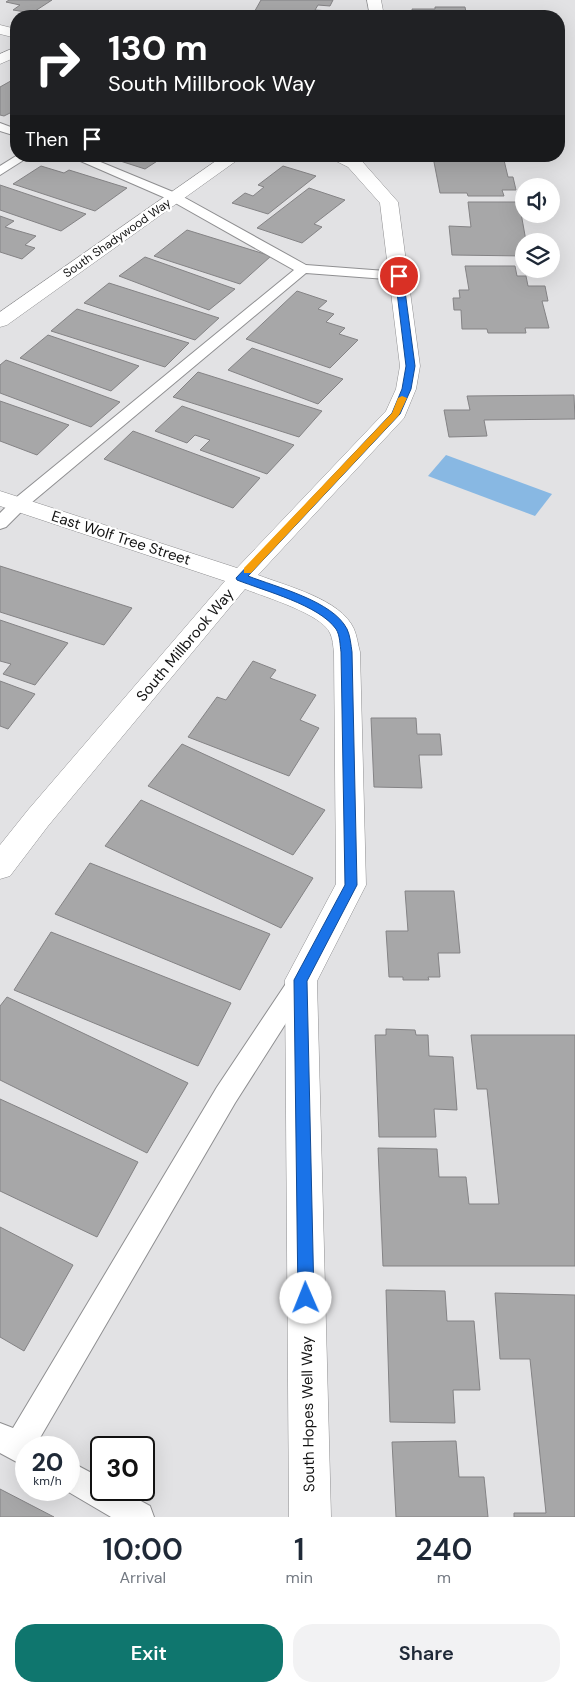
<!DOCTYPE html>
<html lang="en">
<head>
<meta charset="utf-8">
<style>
	:root { --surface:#fff; --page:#f2f2f3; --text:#1f2937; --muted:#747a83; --accent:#0f766e }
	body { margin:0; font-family:"DM Sans",sans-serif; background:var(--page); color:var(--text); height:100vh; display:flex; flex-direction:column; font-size:19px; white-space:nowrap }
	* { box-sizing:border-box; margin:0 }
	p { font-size:16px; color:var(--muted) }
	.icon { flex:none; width:28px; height:28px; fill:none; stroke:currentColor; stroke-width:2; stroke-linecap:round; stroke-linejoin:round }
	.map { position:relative; height:1517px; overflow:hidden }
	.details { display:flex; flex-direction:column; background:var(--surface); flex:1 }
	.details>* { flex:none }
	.top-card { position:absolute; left:10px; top:10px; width:555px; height:152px; border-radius:20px; box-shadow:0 5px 20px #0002; background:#202124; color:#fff; overflow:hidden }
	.fabs { position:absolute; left:515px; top:178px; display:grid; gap:10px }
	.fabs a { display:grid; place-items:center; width:45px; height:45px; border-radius:50%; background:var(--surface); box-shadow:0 5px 20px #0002; font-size:25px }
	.speed { position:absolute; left:15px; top:1436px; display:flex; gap:10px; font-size:25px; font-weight:700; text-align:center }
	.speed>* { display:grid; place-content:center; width:65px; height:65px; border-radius:50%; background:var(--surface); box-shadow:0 5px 20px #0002; line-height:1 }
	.speed small { font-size:12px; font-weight:400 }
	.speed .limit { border:2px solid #111; border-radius:8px; background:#fff; color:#111 }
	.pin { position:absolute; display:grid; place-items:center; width:42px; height:42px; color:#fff; margin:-21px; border:2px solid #fff; border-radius:50%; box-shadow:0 1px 5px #0007 }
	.me { position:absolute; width:55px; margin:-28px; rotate:359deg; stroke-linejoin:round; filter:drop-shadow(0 0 4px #0008) }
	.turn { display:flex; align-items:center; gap:18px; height:105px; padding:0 15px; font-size:22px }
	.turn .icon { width:65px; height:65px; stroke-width:2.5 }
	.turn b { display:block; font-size:35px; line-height:42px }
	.then { display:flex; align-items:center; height:48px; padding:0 15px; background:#0003; gap:10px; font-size:19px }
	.eta { display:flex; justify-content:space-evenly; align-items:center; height:85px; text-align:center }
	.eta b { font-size:30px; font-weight:600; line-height:35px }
	.button { display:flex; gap:10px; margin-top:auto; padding:10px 15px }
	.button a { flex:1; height:58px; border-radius:20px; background:var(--accent); color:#fff; font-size:20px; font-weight:600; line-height:58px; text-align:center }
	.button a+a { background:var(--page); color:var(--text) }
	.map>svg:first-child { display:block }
</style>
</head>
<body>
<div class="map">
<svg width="575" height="1517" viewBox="0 0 575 1517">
	<rect width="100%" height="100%" fill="#e2e2e4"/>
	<path fill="#88b8e3" d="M446,455L552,494L535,516L428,476Z"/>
	<g fill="#a7a7a8" stroke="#848385">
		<path d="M9,0H52L32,13L13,10L20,5L6,2Z"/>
		<path d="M261,0H333L330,6L318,5L315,10L329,11L327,16H252Z"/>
		<path d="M435,7H465L466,12H477V16H413L412,9H435Z"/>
		<path d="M16,78V110L4,116L0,115V87Z"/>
		<path d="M114,156H165L145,169L111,158Z"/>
		<path d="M461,156H503L508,177H513L516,190H502L504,196H468L467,193H440L433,157Z"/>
		<path d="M41,166L64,173L69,170L127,188L95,211L13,184Z"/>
		<path d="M283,166L316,176L268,214L232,203L245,193L253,196L264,187L258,185Z"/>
		<path d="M0,185L86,214L61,231L0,210Z"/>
		<path d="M309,188L345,200L314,224L322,227L302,243L257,228Z"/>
		<path d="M468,202H519L526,241H524V256L452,255L449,226L471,227Z"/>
		<path d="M0,216L14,221L5,227L36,236L25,245L35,248L22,259L0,252Z"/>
		<path d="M187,230L271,256L240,284L154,256Z"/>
		<path d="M145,257L235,289L209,310L119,276Z"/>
		<path d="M465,266H515L517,276H526L528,286H545L548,301H542L549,328H525L526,333H488L487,329H462L461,310H454L453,298H460L459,290H469Z"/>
		<path d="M109,283L219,318L195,340L84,303Z"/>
		<path d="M297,291L327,301L318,309L334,314L326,322L345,328L339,334L358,340L330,368L246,339Z"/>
		<path d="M77,309L189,343L165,367L51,331Z"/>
		<path d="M48,335L139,366L111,391L20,358Z"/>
		<path d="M252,348L343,379L318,404L228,370Z"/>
		<path d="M6,360L120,402L91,427L0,393V365Z"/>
		<path d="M198,372L322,411L299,437L173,397Z"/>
		<path d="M574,395L575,419L484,420L487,436L449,437L444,410H470L467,396Z"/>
		<path d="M0,401L69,425L37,455L0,441Z"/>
		<path d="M182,406L294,445L267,474L200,450L210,440L195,435L187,443L155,431Z"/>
		<path d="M133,431L260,478L233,508L104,459Z"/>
		<path d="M0,566L132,608L104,645L0,612Z"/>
		<path d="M0,620L68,643L35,685L3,674L11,664L0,661Z"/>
		<path d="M253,661L276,670L270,678L316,695L300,720L319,728L289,776L188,737L217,697L226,700Z"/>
		<path d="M0,681L35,694L8,729L0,726Z"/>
		<path d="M371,718H416L417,734H440L442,755H419L422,788L374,787Z"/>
		<path d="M182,744L325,810L293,855L148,786Z"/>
		<path d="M141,800L313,878L281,928L105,846Z"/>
		<path d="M90,863L270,934L240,990L55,914Z"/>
		<path d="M405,891H454L460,953H438L440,977H428L429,980H403V977H389L386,931H408Z"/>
		<path d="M51,932L231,1003L198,1066L14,990Z"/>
		<path d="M7,997L188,1083L147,1153L0,1080V1006Z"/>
		<path d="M386,1029L415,1030L416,1035H428L429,1056L453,1057L457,1110L434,1109L436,1137H379L375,1035H386Z"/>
		<path d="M471,1035H575V1266H383L378,1148L437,1149L439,1177H466L469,1204H499L487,1089H477Z"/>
		<path d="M0,1099L138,1162L97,1237L0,1191Z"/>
		<path d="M0,1227L73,1265L24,1351L0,1337Z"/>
		<path d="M386,1290L445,1291L447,1321H474L480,1390H453L455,1423L390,1422Z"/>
		<path d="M495,1293L575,1295V1517H514V1513H546L530,1359H500Z"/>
		<path d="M456,1441L459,1477H484L488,1517H396L392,1442Z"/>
		<path d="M0,1489L54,1517H0Z"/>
	</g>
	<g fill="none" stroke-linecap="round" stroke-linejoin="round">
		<defs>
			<g id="service">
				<path d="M0,123L16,129V136L0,131Z"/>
				<path d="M16,156H30L0,175V166Z"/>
				<path d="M69,156H86L178,194L306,265L399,272L406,276L399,280L306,273L25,508L6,527L0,529V513L13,500L294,270L170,200Z"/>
				<path d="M299,973L307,976L310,983L307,990L235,1103L37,1443L39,1448H26V1467L0,1453V1423L13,1428L217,1087L291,976Z"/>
				<path d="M69,1461L101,1478V1490H121L150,1506L154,1517H111L65,1490H69Z"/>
			</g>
			<g id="minor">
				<path d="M367,0H381L384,16H370Z"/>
				<path d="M0,25L16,29V38L0,34Z"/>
				<path d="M16,47V57L0,64V54Z"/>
				<path d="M223,156H243L7,325L0,327V312Z"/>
				<path d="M332,156H354L360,159L398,202L420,366L416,389L404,418L258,575C286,586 341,599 354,629C357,636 358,645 360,652L366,885L317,981L331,1517H289L285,980L336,884L334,652C333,646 333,639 330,633C322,614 265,597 245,589L48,826L10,876L0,879V845L28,810L225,581L0,506V491L237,568L386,411L396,389L400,366L380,203L348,167L334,160Z"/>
			</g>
		</defs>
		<use href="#service" stroke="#8f8f91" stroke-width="2"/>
		<use href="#minor" stroke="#8f8f91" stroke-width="1"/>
		<use href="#service" fill="#fff" fill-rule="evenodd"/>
		<use href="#minor" fill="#fff" fill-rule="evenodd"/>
	</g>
	<path fill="#1a73e8" stroke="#114b97" d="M399,274L403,276L415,366L411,389L400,414L248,576C276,587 333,601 347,629C350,635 351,645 352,652L357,885L307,981L314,1298L311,1304L306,1306L301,1304L298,1298L294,980L345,885L341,652C340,645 340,635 336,629C319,605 265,591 237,580L236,578L392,413L402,389L406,366L395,276Z"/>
	<path fill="#f59e0b" d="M402,396L407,398L399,415L251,573H244V568L392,413L398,398Z"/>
	<g text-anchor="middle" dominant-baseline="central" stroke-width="4.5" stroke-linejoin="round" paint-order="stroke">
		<g font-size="12" fill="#131313" stroke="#fff">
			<text transform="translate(117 238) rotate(-35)">South Shadywood Way</text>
		</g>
		<g font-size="15" fill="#131313" stroke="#fff">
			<text transform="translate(121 538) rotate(18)">East Wolf Tree Street</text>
			<text transform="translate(185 645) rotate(-50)">South Millbrook Way</text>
			<text transform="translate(308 1414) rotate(-91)">South Hopes Well Way</text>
		</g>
	</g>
</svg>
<div class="fabs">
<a><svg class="icon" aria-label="sound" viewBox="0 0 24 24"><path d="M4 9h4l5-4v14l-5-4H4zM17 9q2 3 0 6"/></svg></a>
<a><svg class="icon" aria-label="layers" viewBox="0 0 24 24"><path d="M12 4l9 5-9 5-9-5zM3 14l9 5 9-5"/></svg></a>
</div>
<div class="speed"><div>20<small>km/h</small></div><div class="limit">30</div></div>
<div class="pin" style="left:399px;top:276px;background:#d93025"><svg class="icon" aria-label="arrive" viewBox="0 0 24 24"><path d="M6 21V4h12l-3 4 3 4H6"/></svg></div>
<svg class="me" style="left:306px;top:1298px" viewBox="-20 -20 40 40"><circle r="19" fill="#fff"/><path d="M0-13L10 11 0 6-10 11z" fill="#1a73e8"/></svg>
<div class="top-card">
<div class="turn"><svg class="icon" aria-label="right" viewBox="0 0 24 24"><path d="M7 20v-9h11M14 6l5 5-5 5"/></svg><div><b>130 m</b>South Millbrook Way</div></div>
<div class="then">Then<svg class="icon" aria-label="arrive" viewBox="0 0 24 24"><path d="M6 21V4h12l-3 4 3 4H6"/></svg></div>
</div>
</div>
<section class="details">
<div class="eta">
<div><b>10:00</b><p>Arrival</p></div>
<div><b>1</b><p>min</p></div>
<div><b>240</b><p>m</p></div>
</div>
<div class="button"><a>Exit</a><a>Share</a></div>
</section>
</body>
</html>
